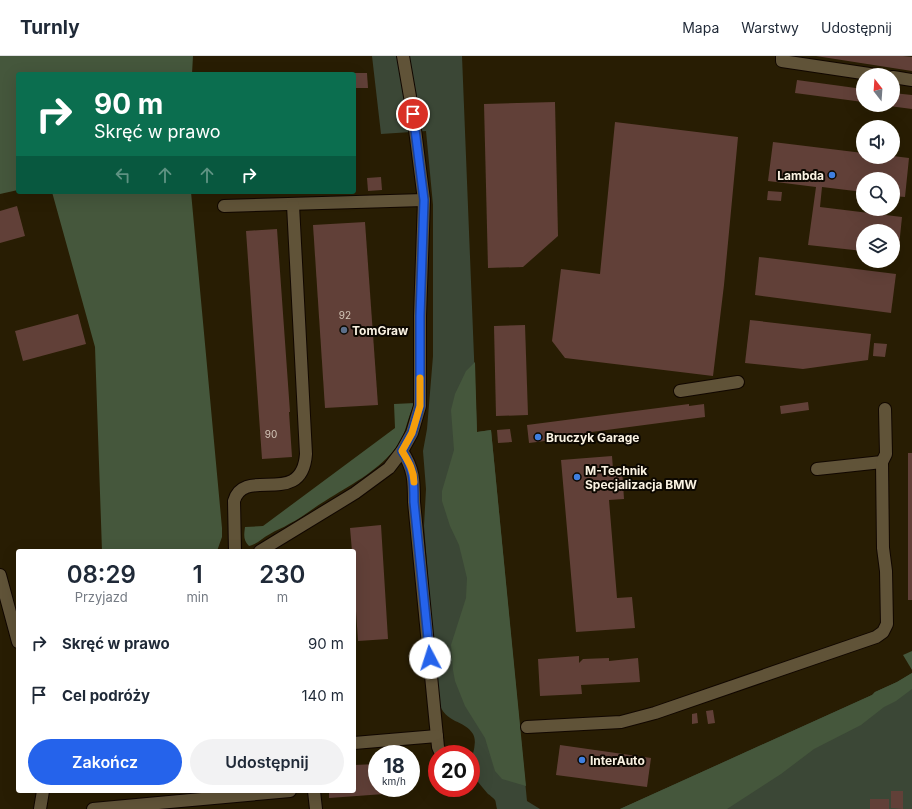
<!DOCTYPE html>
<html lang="pl">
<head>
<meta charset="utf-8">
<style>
	:root { --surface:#fff; --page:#f2f2f3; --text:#1f2937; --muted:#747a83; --line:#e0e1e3; --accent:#2563eb }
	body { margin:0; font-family:Inter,sans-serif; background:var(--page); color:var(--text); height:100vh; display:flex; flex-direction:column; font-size:15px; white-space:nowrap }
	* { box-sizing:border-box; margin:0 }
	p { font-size:13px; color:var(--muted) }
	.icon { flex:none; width:22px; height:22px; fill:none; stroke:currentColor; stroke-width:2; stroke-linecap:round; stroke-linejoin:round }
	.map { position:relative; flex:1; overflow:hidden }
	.drawer { position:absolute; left:16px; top:493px; width:340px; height:244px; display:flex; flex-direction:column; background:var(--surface); border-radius:4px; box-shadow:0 4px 16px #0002 }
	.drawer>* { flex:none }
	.top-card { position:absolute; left:16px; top:16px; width:340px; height:122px; border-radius:4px; box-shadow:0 4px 16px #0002; background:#0b6e4f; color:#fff; overflow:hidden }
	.needle { width:26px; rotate:343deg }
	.controls { position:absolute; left:856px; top:12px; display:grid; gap:8px }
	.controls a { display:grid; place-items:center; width:44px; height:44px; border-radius:50%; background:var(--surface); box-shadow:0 4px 16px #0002; font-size:20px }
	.speed { position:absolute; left:368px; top:689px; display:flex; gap:8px; font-size:20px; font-weight:700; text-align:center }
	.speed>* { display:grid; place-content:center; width:52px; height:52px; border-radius:50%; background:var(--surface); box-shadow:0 4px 16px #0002; line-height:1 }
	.speed small { font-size:10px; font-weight:400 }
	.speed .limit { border:6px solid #d22; background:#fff; color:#111 }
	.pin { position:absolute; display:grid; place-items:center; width:34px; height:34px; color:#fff; margin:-17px; border:2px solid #fff; border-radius:50%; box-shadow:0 1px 4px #0007 }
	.me { position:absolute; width:44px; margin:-22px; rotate:355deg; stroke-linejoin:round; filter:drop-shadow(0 0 3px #0008) }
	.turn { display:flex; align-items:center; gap:14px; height:84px; padding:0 12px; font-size:18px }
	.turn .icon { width:52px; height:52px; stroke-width:2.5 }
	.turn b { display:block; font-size:28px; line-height:34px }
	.lanes { display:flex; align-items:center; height:38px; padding:0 12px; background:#0003; justify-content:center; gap:20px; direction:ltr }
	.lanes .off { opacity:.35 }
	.eta { display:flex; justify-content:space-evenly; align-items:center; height:68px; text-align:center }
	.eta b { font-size:24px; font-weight:600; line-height:28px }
	.primary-button { display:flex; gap:8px; margin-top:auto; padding:8px 12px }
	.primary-button a { flex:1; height:46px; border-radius:24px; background:var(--accent); color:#fff; font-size:16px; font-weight:600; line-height:46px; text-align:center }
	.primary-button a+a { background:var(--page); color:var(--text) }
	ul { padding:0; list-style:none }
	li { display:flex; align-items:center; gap:12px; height:52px; padding:0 12px }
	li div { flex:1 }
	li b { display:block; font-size:15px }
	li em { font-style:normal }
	header { display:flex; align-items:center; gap:24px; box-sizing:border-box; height:56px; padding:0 20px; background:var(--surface); border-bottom:1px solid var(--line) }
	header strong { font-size:19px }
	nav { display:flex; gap:22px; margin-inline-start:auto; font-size:14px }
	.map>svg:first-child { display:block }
</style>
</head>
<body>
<header>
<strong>Turnly</strong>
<nav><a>Mapa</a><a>Warstwy</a><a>Udostępnij</a></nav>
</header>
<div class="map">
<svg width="912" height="753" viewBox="0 0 912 753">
	<rect width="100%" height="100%" fill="#281d03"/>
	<g fill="#3b4736">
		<path d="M372,0H462L477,376L491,374L527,745L540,753H497C496,750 496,746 495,744C493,742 490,739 488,738C482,731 475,723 472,715C468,703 479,690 473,678C464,663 446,669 438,645L424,470L426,433L423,395L427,373L433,300V149L426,75L381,78Z"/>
		<path d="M912,617V753H620L872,639L875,636L897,626Z"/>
	</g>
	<g fill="#45573c">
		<path d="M0,0H193L192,18H18V134L0,138Z"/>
		<path d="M52,136H191L222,472V481L217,495H102L95,291Z"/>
		<path d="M475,306L477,376L491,374L526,730L502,723L495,715L485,682L465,650L455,625L453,614L451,589L466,542L467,522L459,489L450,470L442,445V435L454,394L451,354L455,338L466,315Z"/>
		<path d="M415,347C406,363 407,380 394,394C375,417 350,429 325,445C313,452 302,462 289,468C283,472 276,474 270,478C262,482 258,488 249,490C243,484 244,479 245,471L263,470L395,372L394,348Z"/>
		<path d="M912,595V614L903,599Z"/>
		<path d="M912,617V633L896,645L884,651L861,669L814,693L781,718L727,753H620L872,639L875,636L897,626Z"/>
	</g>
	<g fill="#614038">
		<path d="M816,0H903L912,1V15Z"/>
		<path d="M354,17H367L368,32H354Z"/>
		<path d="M797,24L863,33V46L795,37Z"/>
		<path d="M893,37L912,39V53L889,50L893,49Z"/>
		<path d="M555,46L558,180L523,211L488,212L484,48Z"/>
		<path d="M615,66L738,81L724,229L713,320L565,302L552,285L561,213L600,218Z"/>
		<path d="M773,86L863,97V101L893,100L909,102L905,141L893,140V123H863V136L822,131L820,151L902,161L898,200L893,199V175H863V195L808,189L816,131L768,125Z"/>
		<path d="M381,121L382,134L368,135L367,122Z"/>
		<path d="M768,135L782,136L781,145L767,144Z"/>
		<path d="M17,150L25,180L0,187V155Z"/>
		<path d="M365,166L378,349L325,352L313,169Z"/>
		<path d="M277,173L290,356H289L292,401L262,403L246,175Z"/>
		<path d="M759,201L896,218L891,257L755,239Z"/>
		<path d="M78,258L86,288L23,305L15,275Z"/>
		<path d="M750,264L871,278L868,304L803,313L745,307Z"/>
		<path d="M525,269L528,359L496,360L494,270Z"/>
		<path d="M874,287L887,288L885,301L873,300Z"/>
		<path d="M808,346L809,354L781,358L780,350Z"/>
		<path d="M689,348V350L704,348L705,361L584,377L585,380L529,387L527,369Z"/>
		<path d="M510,373L512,386L498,387L497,374Z"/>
		<rect x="908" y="397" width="4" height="147"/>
		<path d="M612,400L613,413L622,412L624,443L609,444L617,542L632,541L635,572L576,576L561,404Z"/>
		<path d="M381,469L388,583L358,585L354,525V495H352L350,472Z"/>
		<path d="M579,600V607L583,603L609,602V605L638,602L640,626L581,629L582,638L540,640L538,603Z"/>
		<path d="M713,654L715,667L708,668L706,655Z"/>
		<path d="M697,657L698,667L692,668V658Z"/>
		<path d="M560,689L651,702L647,731L556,719Z"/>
		<path d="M377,708V732H398V737L329,742V735H354V709Z"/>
		<path d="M891,735H903V753L891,752Z"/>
		<rect x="870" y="743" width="19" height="10"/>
	</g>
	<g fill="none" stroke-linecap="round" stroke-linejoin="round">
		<defs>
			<g id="minor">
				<path d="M782,0V5L876,19"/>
				<path d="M893,21L912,24"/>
				<path d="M224,150L424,144"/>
				<path d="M680,335L738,326"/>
				<path d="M402,395C414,413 414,425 414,446L438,691L441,698"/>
				<path d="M817,413L882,406"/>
				<path d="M235,495L234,445C244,409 302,453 306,398L293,149"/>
				<path d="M260,495L355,437L389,412L402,395L412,377L420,350V260L424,144L413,58L403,0"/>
				<path d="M0,519L18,586"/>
				<path d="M527,671L621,666L655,657L876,581L883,576L887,568L886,515L883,492L882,406L886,398L885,353"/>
				<path d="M354,687L437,680"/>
				<path d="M314,735L316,753"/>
				<path d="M40,753L43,735"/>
				<path d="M93,753L290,735"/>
			</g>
		</defs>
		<use href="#minor" stroke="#110700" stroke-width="14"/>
		<use href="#minor" stroke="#605338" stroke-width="12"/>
	</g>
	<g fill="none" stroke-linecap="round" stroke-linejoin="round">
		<defs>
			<path id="route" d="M413,58L424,144L420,260V350L412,377L402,395C414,413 414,425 414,446L430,602"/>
		</defs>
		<use href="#route" stroke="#184099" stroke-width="10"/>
		<use href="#route" stroke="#2563eb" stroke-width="7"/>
		<path stroke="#f59e0b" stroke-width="7" d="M414,426C414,414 408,405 402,395L412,377L420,350V322"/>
	</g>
	<g fill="#3f7fe0" stroke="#0d0801" stroke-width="1.5">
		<circle cx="832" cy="119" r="4"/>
		<circle cx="538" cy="381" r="4"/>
		<circle cx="577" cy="421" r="4"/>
		<circle cx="582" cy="704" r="4"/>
	</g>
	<circle fill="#5c6f8a" stroke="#0d0801" stroke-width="1.5" cx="344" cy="274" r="4"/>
	<g text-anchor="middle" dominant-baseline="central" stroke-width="4" stroke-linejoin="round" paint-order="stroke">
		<g font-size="10" fill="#d4c6b8">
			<text x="345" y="259">92</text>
			<text x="271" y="378">90</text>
		</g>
		<g font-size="12" font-weight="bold" fill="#faf2e2" stroke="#0d0801" text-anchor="start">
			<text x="824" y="119" text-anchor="end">Lambda</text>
			<text x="352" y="274">TomGraw</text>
			<text x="546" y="381">Bruczyk Garage</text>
			<text x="585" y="414">M-Technik<tspan x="585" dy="14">Specjalizacja BMW</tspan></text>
			<text x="590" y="704">InterAuto</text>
		</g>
	</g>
</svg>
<div class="controls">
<a><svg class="needle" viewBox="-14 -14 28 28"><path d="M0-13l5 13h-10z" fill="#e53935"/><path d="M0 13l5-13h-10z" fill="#747a83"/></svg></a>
<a><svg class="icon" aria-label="sound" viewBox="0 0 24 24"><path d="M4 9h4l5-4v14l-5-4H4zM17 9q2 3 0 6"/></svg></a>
<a><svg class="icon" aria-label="search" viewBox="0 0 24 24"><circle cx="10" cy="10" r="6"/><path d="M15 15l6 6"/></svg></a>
<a><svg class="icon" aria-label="layers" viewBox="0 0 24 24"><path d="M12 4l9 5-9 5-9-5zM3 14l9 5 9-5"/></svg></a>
</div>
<div class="speed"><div>18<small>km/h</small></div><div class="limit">20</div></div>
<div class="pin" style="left:413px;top:58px;background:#d93025"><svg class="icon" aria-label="arrive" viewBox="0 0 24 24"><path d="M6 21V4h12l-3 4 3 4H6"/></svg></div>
<svg class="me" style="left:430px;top:602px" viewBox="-20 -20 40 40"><circle r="19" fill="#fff"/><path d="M0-13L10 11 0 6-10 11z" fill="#2563eb"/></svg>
<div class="top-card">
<div class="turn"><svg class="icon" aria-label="right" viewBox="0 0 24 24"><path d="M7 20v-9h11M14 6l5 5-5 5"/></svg><div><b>90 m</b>Skręć w prawo</div></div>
<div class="lanes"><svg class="icon off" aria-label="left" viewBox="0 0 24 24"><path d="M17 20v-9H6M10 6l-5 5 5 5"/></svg><svg class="icon off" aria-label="ahead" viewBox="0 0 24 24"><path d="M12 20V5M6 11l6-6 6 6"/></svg><svg class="icon off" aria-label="ahead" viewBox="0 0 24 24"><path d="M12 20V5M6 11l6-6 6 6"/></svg><svg class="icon" aria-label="right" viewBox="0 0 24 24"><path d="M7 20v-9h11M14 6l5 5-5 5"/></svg></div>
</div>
<section class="drawer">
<div class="eta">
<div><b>08:29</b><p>Przyjazd</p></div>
<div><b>1</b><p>min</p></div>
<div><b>230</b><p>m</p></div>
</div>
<ul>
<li><svg class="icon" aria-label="right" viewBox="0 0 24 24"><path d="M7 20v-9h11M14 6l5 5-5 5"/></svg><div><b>Skręć w prawo</b></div><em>90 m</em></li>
<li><svg class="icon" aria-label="arrive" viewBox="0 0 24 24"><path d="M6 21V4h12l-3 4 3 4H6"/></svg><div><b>Cel podróży</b></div><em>140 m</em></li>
</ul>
<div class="primary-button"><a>Zakończ</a><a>Udostępnij</a></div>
</section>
</div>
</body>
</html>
